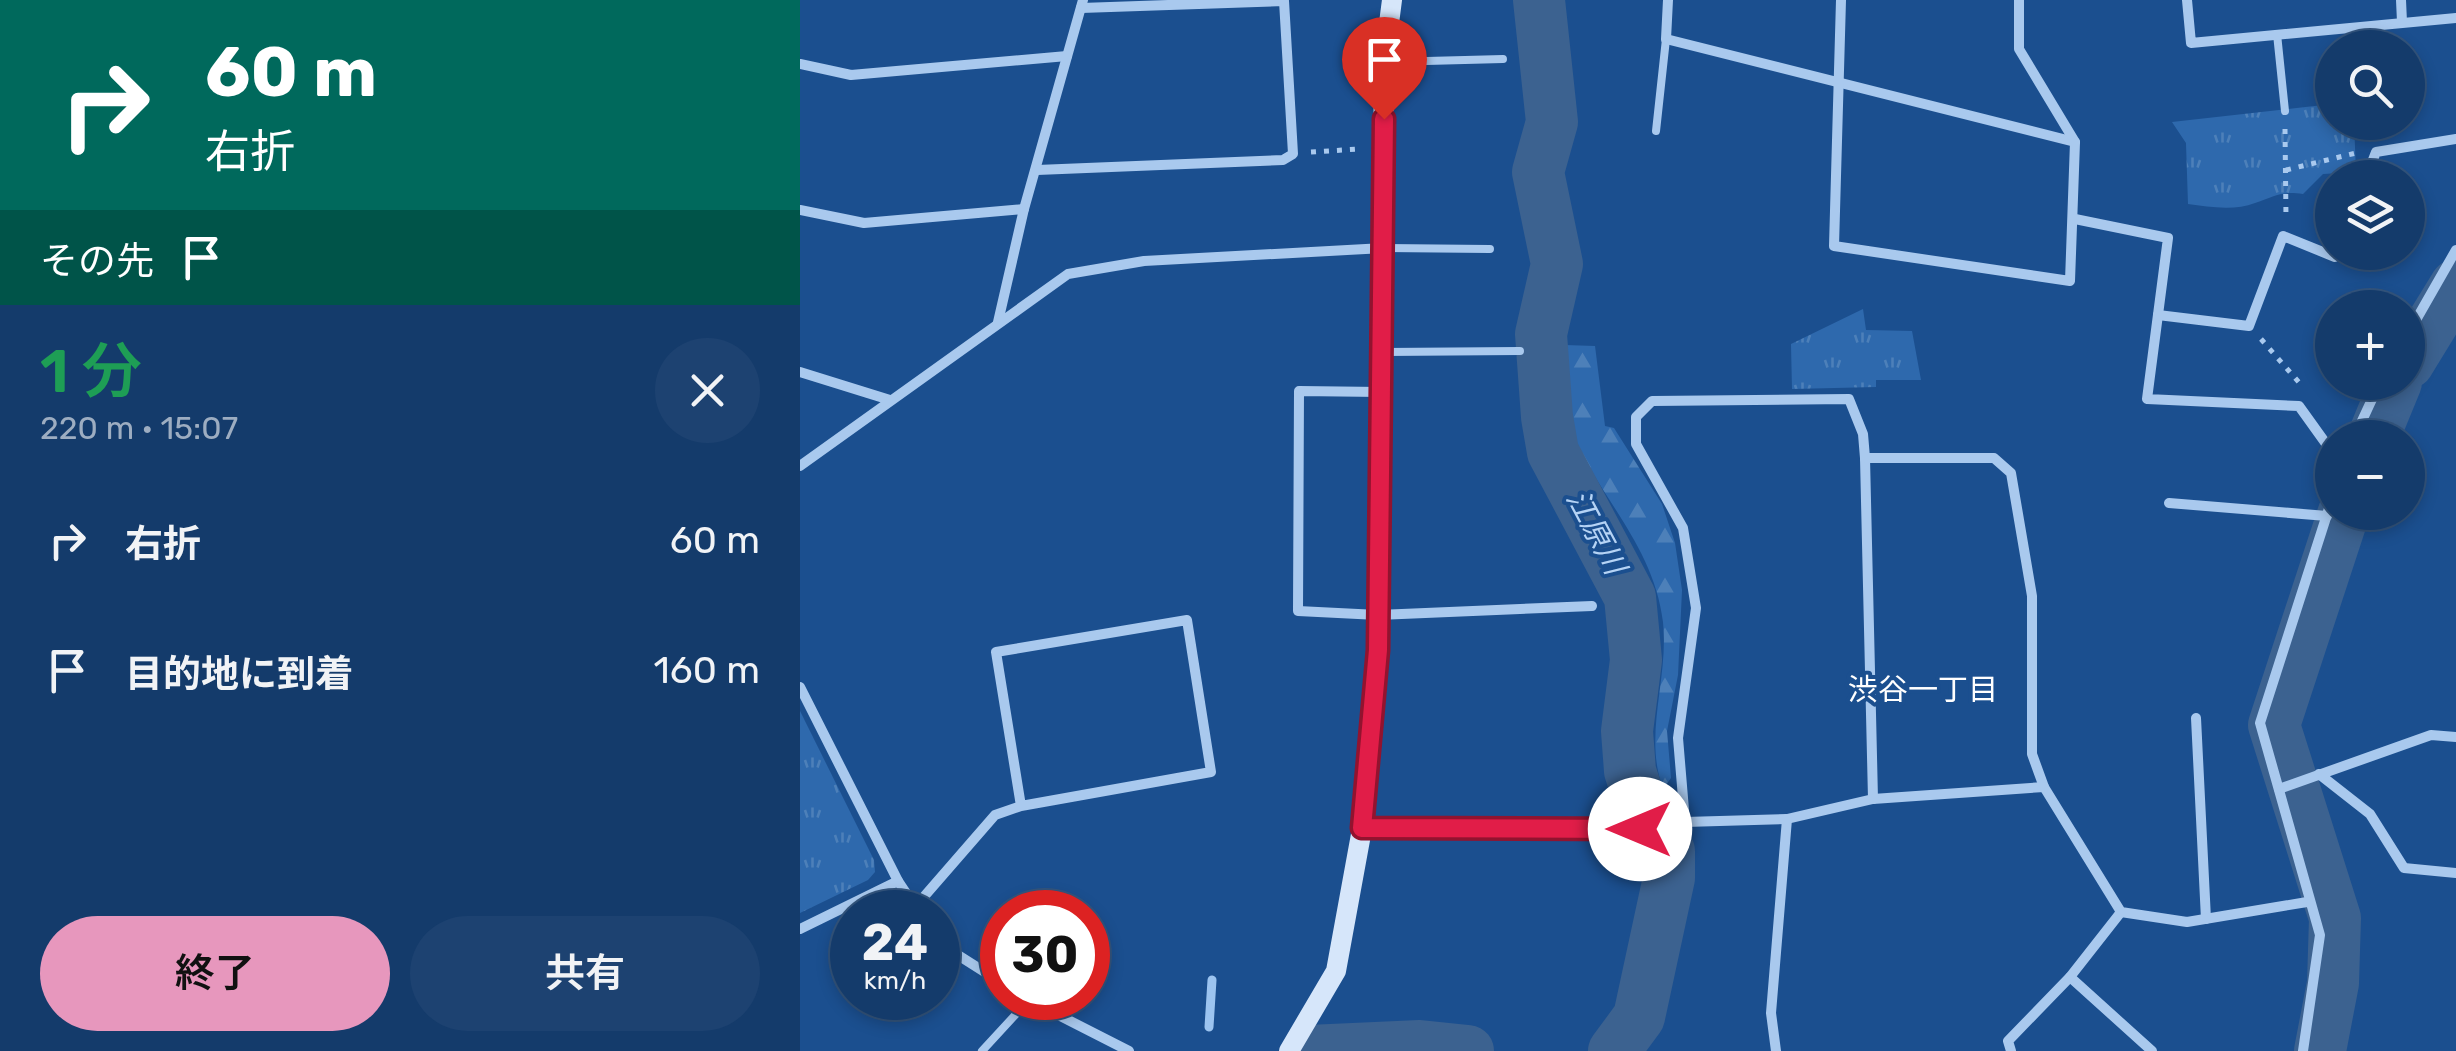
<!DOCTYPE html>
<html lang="ja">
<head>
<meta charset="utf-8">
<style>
	:root { --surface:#143b6b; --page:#1d4271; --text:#f1f3f6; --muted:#9dadc1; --line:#33557e; --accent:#e797bd }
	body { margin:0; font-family:Rubik,"Noto Sans JP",sans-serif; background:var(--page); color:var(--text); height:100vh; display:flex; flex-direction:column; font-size:38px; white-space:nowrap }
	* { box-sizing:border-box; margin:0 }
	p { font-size:32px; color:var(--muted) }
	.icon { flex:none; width:55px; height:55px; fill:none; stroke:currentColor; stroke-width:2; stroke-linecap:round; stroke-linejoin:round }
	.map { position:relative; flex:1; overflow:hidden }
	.side { display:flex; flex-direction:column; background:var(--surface); width:800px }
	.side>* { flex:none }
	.top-card { background:#00695c; color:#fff; overflow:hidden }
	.controls { position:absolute; left:1515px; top:30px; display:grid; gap:20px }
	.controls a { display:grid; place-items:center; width:110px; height:110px; border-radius:50%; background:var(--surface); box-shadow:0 5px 15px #0003,0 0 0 2px var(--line); font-size:50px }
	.speed { position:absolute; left:30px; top:890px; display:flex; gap:20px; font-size:50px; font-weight:700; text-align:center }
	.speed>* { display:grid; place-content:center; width:130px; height:130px; border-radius:50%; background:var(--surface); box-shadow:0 5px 15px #0003,0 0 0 2px var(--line); line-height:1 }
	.speed small { font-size:25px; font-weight:400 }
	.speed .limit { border:15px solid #d22; background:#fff; color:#111 }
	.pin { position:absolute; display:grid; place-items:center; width:85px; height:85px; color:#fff; margin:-102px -42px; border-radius:50% 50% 50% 0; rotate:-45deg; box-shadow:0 0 10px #0007 }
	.pin .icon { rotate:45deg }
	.me { position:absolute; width:110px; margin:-55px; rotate:270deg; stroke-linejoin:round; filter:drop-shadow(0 0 8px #0008) }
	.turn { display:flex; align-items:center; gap:35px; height:210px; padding:0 40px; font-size:45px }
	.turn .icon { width:130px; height:130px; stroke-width:2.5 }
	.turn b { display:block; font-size:70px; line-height:85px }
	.then { display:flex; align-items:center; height:95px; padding:0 40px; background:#0003; gap:20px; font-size:38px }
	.round { display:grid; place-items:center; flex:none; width:105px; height:105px; border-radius:52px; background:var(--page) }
	.overview { display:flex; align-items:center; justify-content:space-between; height:170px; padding:0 40px }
	h1 { font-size:60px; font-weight:600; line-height:75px; color:#1e9e55 }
	.cta { display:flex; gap:20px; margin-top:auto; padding:20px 40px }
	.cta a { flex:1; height:115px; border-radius:60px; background:var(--accent); color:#111; font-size:40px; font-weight:600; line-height:115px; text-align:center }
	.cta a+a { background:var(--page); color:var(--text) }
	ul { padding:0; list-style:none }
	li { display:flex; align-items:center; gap:30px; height:130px; padding:0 40px }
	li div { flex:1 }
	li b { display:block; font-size:38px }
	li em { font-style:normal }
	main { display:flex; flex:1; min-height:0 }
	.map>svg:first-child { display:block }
</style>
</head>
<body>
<main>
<section class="side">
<div class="top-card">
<div class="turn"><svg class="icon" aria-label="right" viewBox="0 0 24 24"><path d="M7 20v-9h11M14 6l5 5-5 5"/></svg><div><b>60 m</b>右折</div></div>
<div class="then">その先<svg class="icon" aria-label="arrive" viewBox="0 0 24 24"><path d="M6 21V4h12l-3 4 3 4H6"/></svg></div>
</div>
<div class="overview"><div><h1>1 分</h1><p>220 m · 15:07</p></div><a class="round"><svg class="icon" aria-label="close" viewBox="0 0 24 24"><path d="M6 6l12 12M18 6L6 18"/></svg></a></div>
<ul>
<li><svg class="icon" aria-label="right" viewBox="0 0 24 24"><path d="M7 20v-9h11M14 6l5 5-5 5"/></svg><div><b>右折</b></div><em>60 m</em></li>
<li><svg class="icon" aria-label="arrive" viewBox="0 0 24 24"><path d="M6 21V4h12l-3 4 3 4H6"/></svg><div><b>目的地に到着</b></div><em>160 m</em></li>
</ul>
<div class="cta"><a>終了</a><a>共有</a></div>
</section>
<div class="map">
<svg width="1656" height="1051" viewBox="0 0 1656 1051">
	<defs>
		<pattern id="grass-tufts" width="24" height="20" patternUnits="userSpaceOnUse" patternTransform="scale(2.5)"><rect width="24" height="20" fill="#2e69ad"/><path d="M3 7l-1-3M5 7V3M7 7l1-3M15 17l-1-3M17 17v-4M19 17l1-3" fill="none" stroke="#4d80b9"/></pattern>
		<pattern id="forest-firs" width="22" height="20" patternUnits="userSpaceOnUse" patternTransform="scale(2.5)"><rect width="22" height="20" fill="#2e69ad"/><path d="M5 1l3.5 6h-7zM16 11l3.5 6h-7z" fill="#4d80b9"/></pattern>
	</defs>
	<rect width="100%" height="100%" fill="#1b4f8f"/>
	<g fill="url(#grass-tufts)">
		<path d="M1532,104V122L1554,123L1556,172L1523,174L1503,194C1481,191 1475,196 1455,203C1434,211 1410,207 1388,204L1386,143L1372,122Z"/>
		<path d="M1063,309L1066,330L1112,331L1121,380H1076V387L992,389L991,344Z"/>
		<path d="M0,711L74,860L75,872L68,880L0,913Z"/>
	</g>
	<path fill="url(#forest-firs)" d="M764,345L795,346L805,426L814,428L862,504L875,543L882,590L878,675L867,731L871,778L863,789C843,734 869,679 863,622C854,548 803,502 774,437C764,412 767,373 764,345Z"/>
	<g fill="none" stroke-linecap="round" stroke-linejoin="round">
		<path stroke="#9cc4f0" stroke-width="9" d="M409,1027L412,980"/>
		<g stroke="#3c6290" stroke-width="52">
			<path d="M739,0L752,122L738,172L757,264L741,334L747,417L753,452L830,597L836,660L827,731L830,771L841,805L869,851V878L839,1017L814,1051"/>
			<path d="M1608,363L1656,285"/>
			<path d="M1573,438L1596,382"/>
			<path d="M509,1051L620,1046L668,1051"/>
			<path d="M1520,1051L1533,983L1535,918L1474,725L1544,512"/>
		</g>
		<g stroke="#a9c9ee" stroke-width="5" stroke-dasharray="5 8" stroke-linecap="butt">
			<path d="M1485,129L1486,218"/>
			<path d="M511,152L560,149"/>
			<path d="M1486,170L1556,153"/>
			<path d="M1461,339L1503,387"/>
		</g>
		<g stroke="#a9c9ee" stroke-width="8">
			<path d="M1477,34L1485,111"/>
			<path d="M588,62L703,59"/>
			<path d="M856,131L866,39"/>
			<path d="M585,248L690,249"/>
			<path d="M584,352L720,351"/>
			<path d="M182,1051L229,1000"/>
		</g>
		<g stroke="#a9c9ee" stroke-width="10">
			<path d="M868,0L866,39L1275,142"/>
			<path d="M1041,0L1034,246L1270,281L1275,142L1219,49V0"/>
			<path d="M1387,0L1391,43L1656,18"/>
			<path d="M1601,0L1602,22"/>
			<path d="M0,64L51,75L267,56"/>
			<path d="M237,170L483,160L493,154L484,1L281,8"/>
			<path d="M1566,178L1576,152L1656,139"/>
			<path d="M0,210L64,223L224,209"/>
			<path d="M1275,219L1368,238L1347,399L1499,406L1532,452"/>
			<path d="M1358,315L1449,326L1483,236L1535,257L1537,252"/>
			<path d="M198,322L224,209L283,0"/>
			<path d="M1608,334L1656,250"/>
			<path d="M0,372L90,400"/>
			<path d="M581,392L499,391L498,611L578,615L792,606"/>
			<path d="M1554,438L1580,382"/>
			<path d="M1065,458L1073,799"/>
			<path d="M0,466L268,274L344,261L584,248"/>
			<path d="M1369,503L1527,516"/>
			<path d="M0,687L98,881L118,911"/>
			<path d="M1396,718L1406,919"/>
			<path d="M1519,774L1570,814L1604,868L1656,873"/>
			<path d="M1479,789L1631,735L1656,737"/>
			<path d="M885,822L878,738L896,608L883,528L836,444V417L852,401L1049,399L1063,434L1065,458H1194L1211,473L1232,596V754L1244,787L1321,912L1387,922L1507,902"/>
			<path d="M563,829H840L885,822L987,819L1073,799L1244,787"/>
			<path d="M115,907L195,815L221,806L411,772L387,620L196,652L221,806"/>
			<path d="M0,929L98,881"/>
			<path d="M138,935L150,950L202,983"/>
			<path d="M1270,977L1352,1051"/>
			<path d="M225,998L329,1051"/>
			<path d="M976,1051L971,1013L987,819"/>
			<path d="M1211,1051L1208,1041L1270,977L1321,912"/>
			<path d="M1503,1051L1520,935L1460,723L1532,499"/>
		</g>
		<path stroke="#d6e6fa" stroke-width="20" d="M489,1051L536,971L562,829L578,650L584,62L592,0"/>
	</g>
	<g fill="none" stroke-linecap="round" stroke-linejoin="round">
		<defs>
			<path id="route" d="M584,119L578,650L562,828L840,829"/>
		</defs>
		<use href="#route" stroke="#92132f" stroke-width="25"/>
		<use href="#route" stroke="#e11d48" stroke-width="18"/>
	</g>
	<g text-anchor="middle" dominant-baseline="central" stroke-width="8" stroke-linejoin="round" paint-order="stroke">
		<g font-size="30" font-style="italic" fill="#b5d3f5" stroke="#1b4f8f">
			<text transform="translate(796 532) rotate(62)">江原川</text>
		</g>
		<g font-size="30" fill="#fff" stroke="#1b4f8f">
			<text x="1123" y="690">渋谷一丁目</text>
		</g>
	</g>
</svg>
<div class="controls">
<a><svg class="icon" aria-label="search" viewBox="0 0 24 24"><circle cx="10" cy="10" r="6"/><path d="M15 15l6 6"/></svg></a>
<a><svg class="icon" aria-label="layers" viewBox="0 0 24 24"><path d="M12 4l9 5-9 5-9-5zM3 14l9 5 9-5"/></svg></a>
<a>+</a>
<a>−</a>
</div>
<div class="speed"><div>24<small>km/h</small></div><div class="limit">30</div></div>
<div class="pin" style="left:584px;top:119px;background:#d93025"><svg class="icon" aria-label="arrive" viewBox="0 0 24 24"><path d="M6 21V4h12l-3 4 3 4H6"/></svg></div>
<svg class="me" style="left:840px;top:829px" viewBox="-20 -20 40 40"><circle r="19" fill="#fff"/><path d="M0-13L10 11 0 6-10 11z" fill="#e11d48"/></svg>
</div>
</main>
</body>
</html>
